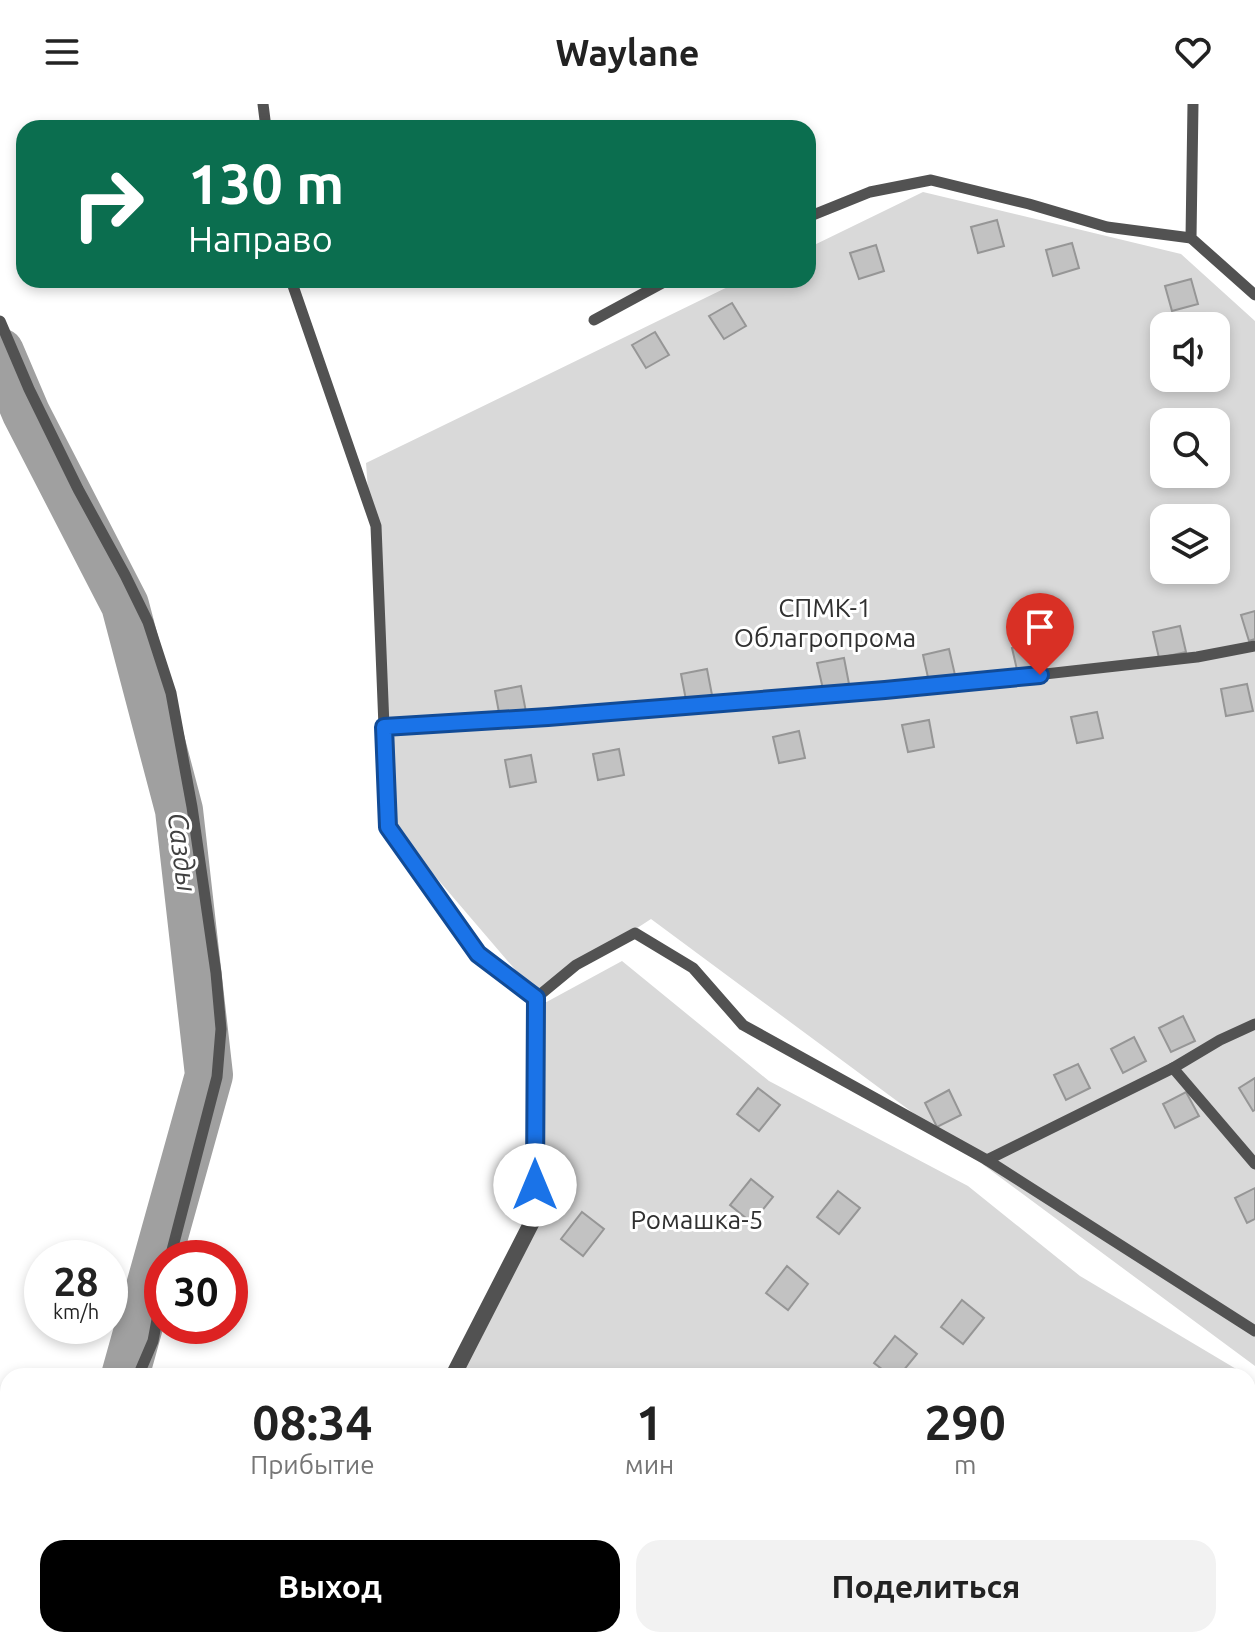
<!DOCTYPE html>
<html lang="ru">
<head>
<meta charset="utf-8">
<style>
	:root { --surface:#fff; --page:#f2f2f2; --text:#222; --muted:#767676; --accent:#000 }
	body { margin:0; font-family:Ubuntu,sans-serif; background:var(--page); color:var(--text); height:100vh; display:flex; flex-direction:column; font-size:30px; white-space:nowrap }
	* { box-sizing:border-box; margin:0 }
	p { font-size:26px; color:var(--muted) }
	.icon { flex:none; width:44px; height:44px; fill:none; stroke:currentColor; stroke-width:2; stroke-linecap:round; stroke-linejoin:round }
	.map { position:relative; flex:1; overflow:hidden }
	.details { position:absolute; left:0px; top:1264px; width:1256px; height:280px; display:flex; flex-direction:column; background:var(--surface); border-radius:24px 24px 0 0; box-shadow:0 4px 12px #0003 }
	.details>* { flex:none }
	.hud { position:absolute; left:16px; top:16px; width:800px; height:168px; border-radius:24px; box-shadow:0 4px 12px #0003; background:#0b6e4f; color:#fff; overflow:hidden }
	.controls { position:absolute; left:1150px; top:208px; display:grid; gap:16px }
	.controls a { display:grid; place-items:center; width:80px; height:80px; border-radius:16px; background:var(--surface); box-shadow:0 4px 12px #0003; font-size:40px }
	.speed { position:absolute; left:24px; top:1136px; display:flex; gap:16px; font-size:40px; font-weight:700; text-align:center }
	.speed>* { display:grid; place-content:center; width:104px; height:104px; border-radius:50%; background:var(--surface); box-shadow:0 4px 12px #0003; line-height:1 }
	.speed small { font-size:20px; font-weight:400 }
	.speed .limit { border:12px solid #d22; background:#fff; color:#111 }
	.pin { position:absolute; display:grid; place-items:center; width:68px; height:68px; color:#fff; margin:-82px -34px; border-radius:50% 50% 50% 0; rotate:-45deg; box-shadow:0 0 8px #0007 }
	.pin .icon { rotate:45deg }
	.me { position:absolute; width:88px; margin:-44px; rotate:0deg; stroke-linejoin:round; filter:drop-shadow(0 0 6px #0008) }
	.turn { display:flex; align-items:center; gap:28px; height:168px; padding:0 40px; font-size:36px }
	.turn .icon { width:104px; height:104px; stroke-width:2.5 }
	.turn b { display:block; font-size:56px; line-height:68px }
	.eta { display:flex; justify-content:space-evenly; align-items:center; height:136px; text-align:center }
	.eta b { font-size:48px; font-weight:700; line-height:56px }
	.button { display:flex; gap:16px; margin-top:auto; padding:16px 40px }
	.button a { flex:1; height:92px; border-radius:24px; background:var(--accent); color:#fff; font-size:32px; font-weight:700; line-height:92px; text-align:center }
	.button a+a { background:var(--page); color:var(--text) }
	header { display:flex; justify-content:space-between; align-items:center; height:104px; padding:0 40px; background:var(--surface); font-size:36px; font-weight:700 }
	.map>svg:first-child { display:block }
</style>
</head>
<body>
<header><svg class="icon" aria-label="menu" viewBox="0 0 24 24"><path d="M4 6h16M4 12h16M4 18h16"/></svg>Waylane<svg class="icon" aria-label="heart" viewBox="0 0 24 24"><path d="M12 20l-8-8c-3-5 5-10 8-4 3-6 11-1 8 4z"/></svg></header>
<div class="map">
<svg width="1255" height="1544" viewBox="0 0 1255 1544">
	<rect width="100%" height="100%" fill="#fff"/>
	<g fill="#d9d9d9" fill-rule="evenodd">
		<path d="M923,88L1181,150L1255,217V1262L651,815L536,890L393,723L366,359L742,176H808V144ZM1164,222H1216V274H1164ZM1164,318H1216V370H1164ZM1164,414H1216V466H1164Z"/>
		<path d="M622,857L769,977L968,1082L1080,1172L1248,1272H452L541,1116V901Z"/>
		<path d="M1255,1308V1518L1248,1512V1317Z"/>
		<path d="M1248,1518L1255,1524V1544H350L342,1536H1248Z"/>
	</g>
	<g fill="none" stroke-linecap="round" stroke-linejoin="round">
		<g stroke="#a0a0a0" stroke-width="48">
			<path d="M0,248L26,309L125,501L179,706L209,971L125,1272"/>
			<path d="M0,1455L8,1444"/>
		</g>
	</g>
	<g fill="#c2c2c2" stroke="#969696" stroke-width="2">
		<path d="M997,116L1004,142L978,149L971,123Z"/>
		<path d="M1072,139L1079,164L1053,172L1046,146Z"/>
		<path d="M876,141L884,167L859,175L850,149Z"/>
		<path d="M1191,175L1198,200L1172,207L1165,182Z"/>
		<path d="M732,199L746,222L724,235L709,212Z"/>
		<path d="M655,228L669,251L646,264L632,241Z"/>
		<path d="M1255,507V535L1249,537L1241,511Z"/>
		<path d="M1180,522L1186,548L1159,554L1153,528Z"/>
		<path d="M1038,538L1044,564L1018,570L1012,544Z"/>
		<path d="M949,545L955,571L929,578L923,551Z"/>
		<path d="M844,554L849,580L823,585L817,559Z"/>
		<path d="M707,565L712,591L686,596L681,570Z"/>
		<path d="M1247,580L1253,607L1226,612L1221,585Z"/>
		<path d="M521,582L526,608L500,614L495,587Z"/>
		<path d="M1097,608L1103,634L1077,639L1071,613Z"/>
		<path d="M929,616L934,643L908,648L902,621Z"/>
		<path d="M799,627L805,654L779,659L773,633Z"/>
		<path d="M619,645L624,671L598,676L593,650Z"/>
		<path d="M531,651L536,678L510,683L505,656Z"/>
		<path d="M1183,912L1195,937L1171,948L1159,924Z"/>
		<path d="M1134,933L1146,957L1123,969L1111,945Z"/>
		<path d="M1078,960L1090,984L1066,996L1054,971Z"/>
		<path d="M1255,974V1006L1253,1007L1239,984Z"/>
		<path d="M758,984L780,1001L759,1027L737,1010Z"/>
		<path d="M949,986L961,1011L937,1023L925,999Z"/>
		<path d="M1186,988L1199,1012L1175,1024L1163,1000Z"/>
		<path d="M751,1075L773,1093L752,1119L730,1101Z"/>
		<path d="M1255,1084V1115L1247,1119L1235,1094Z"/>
		<path d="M838,1087L860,1104L839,1130L817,1113Z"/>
		<path d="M582,1108L604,1125L583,1152L561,1135Z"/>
		<path d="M787,1162L808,1180L788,1206L766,1189Z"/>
		<path d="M962,1196L984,1214L963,1240L941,1223Z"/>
		<path d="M895,1232L917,1250L899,1272H891L874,1259Z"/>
		<path d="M1248,1535L1255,1541V1544H1228L1234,1536Z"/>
		<path d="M1146,1536H1169L1177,1542L1175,1544H1140Z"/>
	</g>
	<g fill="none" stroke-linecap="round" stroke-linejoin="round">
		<g stroke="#525252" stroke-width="11">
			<path d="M263,0L266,24"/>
			<path d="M1193,0L1191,134L1255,191"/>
			<path d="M808,113L870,88L931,76L1029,100L1107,123L1191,134"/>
			<path d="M291,176L376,422L388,723L478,850L536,894L576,861L635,829L693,864L743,921L987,1056L1173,964L1220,936L1255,920"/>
			<path d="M594,216L668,176"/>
			<path d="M0,217L29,285L78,385L125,471L148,518L171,589L192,703L216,869L221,925L217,973L170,1154"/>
			<path d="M384,623L548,613L946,581L1197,553L1255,542"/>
			<path d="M1173,964L1255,1060"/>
			<path d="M987,1056L1255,1227"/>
			<path d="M138,1272L153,1237L162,1189"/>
			<path d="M0,1484L8,1473"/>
			<path d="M342,1536L350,1544"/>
		</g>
		<g stroke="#525252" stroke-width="16">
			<path d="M453,1272L535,1112L536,894"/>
			<path d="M286,1544L294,1536"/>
		</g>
	</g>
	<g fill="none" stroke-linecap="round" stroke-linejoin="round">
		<defs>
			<path id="route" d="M535,1081L536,894L478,850L388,723L384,623L548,613L885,586L1040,571"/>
		</defs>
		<use href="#route" stroke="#114b97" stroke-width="20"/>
		<use href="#route" stroke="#1a73e8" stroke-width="14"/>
	</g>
	<g text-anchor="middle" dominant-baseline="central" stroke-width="6" stroke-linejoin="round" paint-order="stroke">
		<g font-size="26" fill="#303030" stroke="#fff">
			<text x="825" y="503">СПМК-1<tspan x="825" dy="30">Облагропрома</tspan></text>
			<text x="697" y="1115">Ромашка-5</text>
		</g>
		<g font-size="28" font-style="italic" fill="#414141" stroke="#fff">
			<text transform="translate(183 748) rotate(83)">Сазды</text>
		</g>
	</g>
</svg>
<div class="controls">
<a><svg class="icon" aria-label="sound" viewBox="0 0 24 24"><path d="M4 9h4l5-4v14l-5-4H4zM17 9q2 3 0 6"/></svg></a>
<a><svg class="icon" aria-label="search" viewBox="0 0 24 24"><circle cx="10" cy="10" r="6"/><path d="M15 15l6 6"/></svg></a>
<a><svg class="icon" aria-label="layers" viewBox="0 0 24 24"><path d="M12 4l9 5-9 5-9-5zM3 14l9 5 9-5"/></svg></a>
</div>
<div class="speed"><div>28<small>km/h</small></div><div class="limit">30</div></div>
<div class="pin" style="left:1040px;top:571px;background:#d93025"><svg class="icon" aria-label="arrive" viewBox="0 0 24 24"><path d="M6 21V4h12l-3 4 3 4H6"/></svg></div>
<svg class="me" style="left:535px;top:1081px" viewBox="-20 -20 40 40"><circle r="19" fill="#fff"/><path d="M0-13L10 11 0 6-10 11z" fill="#1a73e8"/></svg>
<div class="hud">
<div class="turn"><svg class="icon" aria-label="right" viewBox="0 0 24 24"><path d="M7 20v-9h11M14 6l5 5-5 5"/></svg><div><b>130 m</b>Направо</div></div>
</div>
<section class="details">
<div class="eta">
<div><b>08:34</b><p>Прибытие</p></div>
<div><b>1</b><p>мин</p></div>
<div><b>290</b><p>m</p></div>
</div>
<div class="button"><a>Выход</a><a>Поделиться</a></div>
</section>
</div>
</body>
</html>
